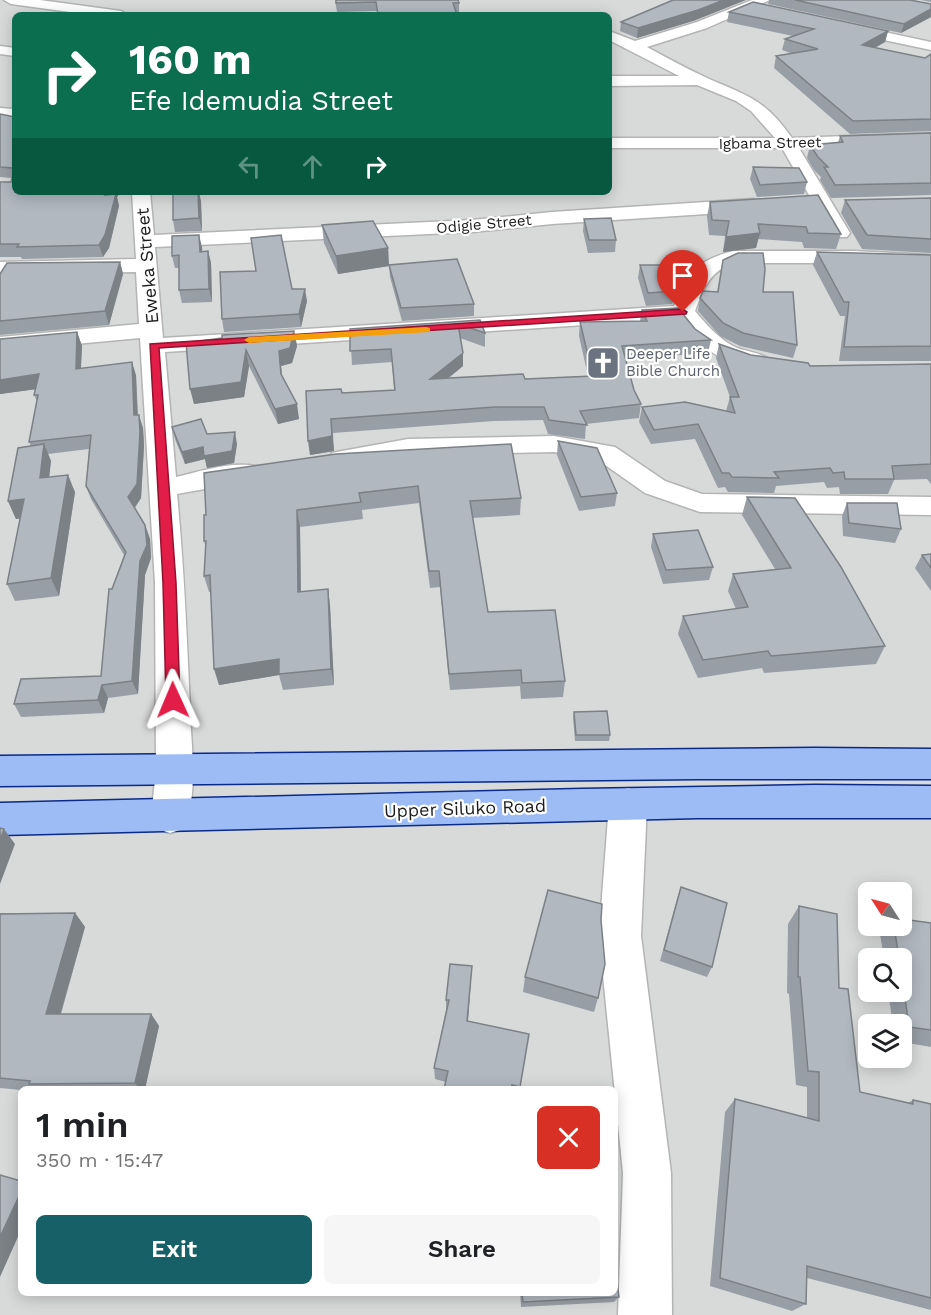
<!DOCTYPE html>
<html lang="en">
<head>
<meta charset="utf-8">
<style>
	:root { --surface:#fff; --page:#f6f6f6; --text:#202124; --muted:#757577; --accent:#176068 }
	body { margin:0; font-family:"Work Sans",sans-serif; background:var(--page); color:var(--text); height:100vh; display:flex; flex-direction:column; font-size:22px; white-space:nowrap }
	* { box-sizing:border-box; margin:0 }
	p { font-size:20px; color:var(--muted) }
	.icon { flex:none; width:33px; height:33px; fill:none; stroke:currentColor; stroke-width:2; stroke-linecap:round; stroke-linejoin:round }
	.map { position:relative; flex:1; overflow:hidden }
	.details { position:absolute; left:18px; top:1086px; width:600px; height:210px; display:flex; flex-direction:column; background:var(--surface); border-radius:9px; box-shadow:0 3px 15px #0003 }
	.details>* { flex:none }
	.guide { position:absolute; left:12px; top:12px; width:600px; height:183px; border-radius:9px; box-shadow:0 3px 15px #0003; background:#0b6e4f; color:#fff; overflow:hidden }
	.needle { width:39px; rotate:306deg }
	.tools { position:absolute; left:858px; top:882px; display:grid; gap:12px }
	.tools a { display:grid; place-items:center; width:54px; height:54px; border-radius:9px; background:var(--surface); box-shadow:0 3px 15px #0003; font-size:30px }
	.pin { position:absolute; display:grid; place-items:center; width:51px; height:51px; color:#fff; margin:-62px -26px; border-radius:50% 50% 50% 0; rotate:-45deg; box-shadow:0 0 6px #0007 }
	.pin .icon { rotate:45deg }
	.me { position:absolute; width:66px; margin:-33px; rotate:359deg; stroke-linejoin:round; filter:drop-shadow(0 0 4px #0008) }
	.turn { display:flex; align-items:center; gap:21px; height:126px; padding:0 18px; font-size:27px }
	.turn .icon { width:78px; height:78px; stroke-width:2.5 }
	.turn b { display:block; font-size:42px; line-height:51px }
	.lanes { display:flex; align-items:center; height:57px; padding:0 18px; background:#0003; justify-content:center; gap:30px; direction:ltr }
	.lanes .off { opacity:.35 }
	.round { display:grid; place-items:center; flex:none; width:63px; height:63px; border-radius:9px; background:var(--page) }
	.head { display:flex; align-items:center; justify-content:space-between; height:102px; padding:0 18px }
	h1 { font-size:36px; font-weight:600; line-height:45px }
	.action { display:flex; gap:12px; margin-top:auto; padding:12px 18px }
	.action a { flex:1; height:69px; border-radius:9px; background:var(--accent); color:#fff; font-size:24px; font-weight:600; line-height:69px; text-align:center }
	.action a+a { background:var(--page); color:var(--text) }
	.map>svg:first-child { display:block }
</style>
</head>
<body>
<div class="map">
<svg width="931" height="1315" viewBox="0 0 931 1315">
	<rect width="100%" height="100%" fill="#e1e4ec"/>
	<path fill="#d8d9d9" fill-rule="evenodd" d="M0,0H931V1315H0ZM15,15H609V192H15ZM868,892H902V926H868ZM868,958H902V992H868ZM868,1024H902V1058H868ZM21,1089H615V1293H21Z"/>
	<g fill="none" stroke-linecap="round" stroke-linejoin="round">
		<defs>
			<g id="minor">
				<path d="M4,0H40L121,11L128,15H92L11,4Z"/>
				<path d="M752,0H770L707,28L647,47C666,57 685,68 705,77C747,96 764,98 792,138L931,133V143L799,148L850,233L847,237H833L782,148H609V138H775L751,111L736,101L697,85L609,86V76H679L609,40V31L635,41L697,22Z"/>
				<path d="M842,23L931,42V50L837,30L835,27L837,24Z"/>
				<path d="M0,46L15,48V56L0,54Z"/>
				<path d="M0,108L15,109V119L0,118Z"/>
				<path d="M132,192H150L154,235L472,220L552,212L753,199L760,201L763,205L760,209L753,211L552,224L472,232L155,247L163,338L674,306C687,273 699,259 734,251H854L931,255V267L854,263H735C710,270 703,289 695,311C706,324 718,338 733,346C744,352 764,352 771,362L767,367C732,376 698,343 677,319L165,352L176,477C202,471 233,460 260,467L264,473L260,479L177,494C184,566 187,638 190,710C191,745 199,797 183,829L170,833L157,829L151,817L156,771L155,583L140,338L0,351V337L139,324L136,272L0,274V262L136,259Z"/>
				<path d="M554,436L615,447L665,481L702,494L931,497V515L700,512L645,493L598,460L554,452L408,455L342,467L332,465L329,459L332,453L342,451L408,439Z"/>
				<path d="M628,788L641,793L647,804L641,936L671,1173L672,1315H618L623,1173L599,936L609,804L615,793Z"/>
			</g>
			<g id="major">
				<path d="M815,748L931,749V779H698L0,786V756Z"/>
				<path d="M815,785L931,786V818H698L0,835V803L582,789Z"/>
			</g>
		</defs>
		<use href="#minor" stroke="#b4b4b4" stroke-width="3"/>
		<use href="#major" stroke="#092a89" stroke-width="3"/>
		<use href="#minor" fill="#fff" fill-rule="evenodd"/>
		<use href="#major" fill="#9dbcf5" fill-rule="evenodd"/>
	</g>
	<g fill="#989ea5">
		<path d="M335,0H458L459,3V12L377,11L337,12Z"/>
		<path d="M769,0H910L931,4V17L901,33L768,4Z"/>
		<path d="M921,0H931V2Z"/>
		<path d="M729,12L888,31L885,42L875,48L925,58L931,54V131L850,134L774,68L776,56L793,54L782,50L785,39L793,36L727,22Z"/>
		<path d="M696,20L637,38L620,31L621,22Z"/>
		<path d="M0,114L15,117V192L119,194L117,197L119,206L109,248L103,257L22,259L21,257H0V182H11L12,178L0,177Z"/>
		<path d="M931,133V195L831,198L820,180L821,177L814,170L807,158L810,145L838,143L840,136Z"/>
		<path d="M753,167L807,182L804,194L757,197L750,179Z"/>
		<path d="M199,192L201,202L202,231L175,232L173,220Z"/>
		<path d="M931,198V253L862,249L841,213L845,200Z"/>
		<path d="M710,202L841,234L836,249L804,248L802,242L758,239L756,248L723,252L725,236L709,235L707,216Z"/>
		<path d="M584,219L616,240L615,252L588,253L583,231Z"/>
		<path d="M322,225L388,248L389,266L338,274L324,243Z"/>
		<path d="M202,247V252L208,251L211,263L212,302L182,303L179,290V268H175L172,256Z"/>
		<path d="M817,252L931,255V361H839L845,316H840L813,265Z"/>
		<path d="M723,260L763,292L797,345L793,358L740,346L720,336L698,311L700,298L717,292Z"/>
		<path d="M120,262L123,274L109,325L0,335V274Z"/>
		<path d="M389,265L474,304V316L402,321L390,277Z"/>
		<path d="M640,265L678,291L672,304L646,306L638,278Z"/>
		<path d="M292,289L307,301L301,327L224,332L222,319Z"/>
		<path d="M642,310L695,329L711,340L708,353L625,359L634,390L641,404L639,418L586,424L585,439L548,434L543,420L494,421L333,433L334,451L310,455L342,393L394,390L392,362L352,365L350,329L480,320L485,333V347L460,338L463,366L449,378L525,379L588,376L579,336L580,322L640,321Z"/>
		<path d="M294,331L297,346L292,363L281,366L282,377L299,419L278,424L249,366L244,397L194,404L186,343Z"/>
		<path d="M77,332L82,346L81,369L136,375L138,415L143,428L144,446L141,498L135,508L145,525L150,539L151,558L145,575L138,694L108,698L104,713L21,717L14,704L101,676L112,589L124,555L91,499L86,486L89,449L48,454L51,461L49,477L75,492L59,596L15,601L7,584L20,518L16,519L8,501L31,446L29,442L37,401L34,395L36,389L0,394Z"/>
		<path d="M719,344L751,355L810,366L931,364V484L927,479L894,480L888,494H840L839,487L827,488L824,482L776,486L774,493L728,492L725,487L718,488L695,439L651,444L639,422L642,407L726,411L730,397L716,358Z"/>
		<path d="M172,427L207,434L237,444L234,463L207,468L205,459L185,464L175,439Z"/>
		<path d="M558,441L617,493L615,506L579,511L557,455Z"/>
		<path d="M336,454L521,498L520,515L472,518L488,612L565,681L563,697L521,699L520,686L450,690L440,587L430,588L419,503L362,510L363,519L300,527L301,592L328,589L330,606L334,685L283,690L279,675L219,685L211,592H209L204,576L206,548L204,541L206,515Z"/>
		<path d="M747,497L885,646L876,664L764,673L762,668L698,678L678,634L683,616L736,609L728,591L733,574L775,569L742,515Z"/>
		<path d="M847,503L901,529L895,543L843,536L842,516Z"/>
		<path d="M653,534L713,567L709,580L663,584L651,547Z"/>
		<path d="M931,554V591L915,568L922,555Z"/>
		<path d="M574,712L610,735L609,741H575L573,718Z"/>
		<path d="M681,887L712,967L707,977L660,961L677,899Z"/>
		<path d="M799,906L839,988L860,1092L908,1103L913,1100L931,1104V1310L807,1278L806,1304L792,1311L710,1286L725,1112L735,1099L807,1118V1087L796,1085L789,994L787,993L788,924Z"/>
		<path d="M0,913H75L85,927L61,1014H151L159,1026L145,1089H21V1090L0,1088Z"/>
		<path d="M601,920L598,998L594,1012L523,992L525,977Z"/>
		<path d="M931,923V1047L902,1042V1024H893L888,992H902V958H884L880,934L887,926H902Z"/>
		<path d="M471,979L468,1021L529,1034L520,1089H444L446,1082L435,1079L434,1068L446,1010V1000Z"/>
		<path d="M520,1293H615L619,1297L614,1302L521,1307Z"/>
	</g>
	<g fill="#7c8186">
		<path d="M724,0H746L696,20L637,38L638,28Z"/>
		<path d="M931,9V17L901,33L904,24Z"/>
		<path d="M888,31L885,42L859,56L862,45Z"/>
		<path d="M107,192H119V194L117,197L119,206L109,248L103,257L99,245L105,195Z"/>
		<path d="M199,192L201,202L202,231L199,218Z"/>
		<path d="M760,233L756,248L723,252L726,237Z"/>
		<path d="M199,235L202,247L203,264L200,252Z"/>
		<path d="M388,248L389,266L338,274L336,256Z"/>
		<path d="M208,251L211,263L212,302L209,289Z"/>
		<path d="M120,262L123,274L109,325L105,311Z"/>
		<path d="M680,279L678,291L672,304L675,291Z"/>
		<path d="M305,289L307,301L301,327L299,314Z"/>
		<path d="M294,331L297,346L292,363L281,366L283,390L279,351Z"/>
		<path d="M77,332L82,346L80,383L76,369Z"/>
		<path d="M246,350L249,366L244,397L194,404L190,389Z"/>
		<path d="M463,353V366L430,392V379Z"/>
		<path d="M132,362L136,375L138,429L134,415Z"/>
		<path d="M39,374L45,388L0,394V380Z"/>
		<path d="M297,404L299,419L278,424L275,409Z"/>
		<path d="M139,415L143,428L144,446L141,498L132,511L128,497Z"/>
		<path d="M331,419L334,451L310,455L308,441Z"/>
		<path d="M235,432L237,444L234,463L207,468L205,459L185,464L182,452Z"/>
		<path d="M44,444L51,461L47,496L40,478Z"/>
		<path d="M68,475L75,492L59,596L51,578Z"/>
		<path d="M24,499L32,517L16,519L8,501Z"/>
		<path d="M297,510L300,527L301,608L298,592Z"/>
		<path d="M145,525L150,539L151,558L145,575L138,694L132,681L140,561Z"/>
		<path d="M328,589L330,606L334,685L331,669Z"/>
		<path d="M279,659V675L219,685L214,669Z"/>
		<path d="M102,685L108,698L104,713L98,700Z"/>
		<path d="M4,829L15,844L0,884V840Z"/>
		<path d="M75,913L85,927L57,1026L46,1014Z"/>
		<path d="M472,966L471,979L467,1033V1021Z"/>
		<path d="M151,1014L159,1026L145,1089H140L135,1083Z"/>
		<path d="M21,1192V1230L0,1277V1237Z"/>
	</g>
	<g fill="#b1b8c0" stroke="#7c8186" stroke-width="1.5">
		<path d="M336,0H458L459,3H453L457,15H378L376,2L336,3Z"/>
		<path d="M673,0H724L698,10L638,28L621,22Z"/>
		<path d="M795,0H910L931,4V9L904,24Z"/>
		<path d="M753,2L888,31L862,45L925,58L931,54V119L853,121L776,56L818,49L785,39L814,29L729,12Z"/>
		<path d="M0,114L15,117V143L13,144H15V166L13,168L0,167Z"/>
		<path d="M931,133V183L835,185L824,167H828L818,157L810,145L843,142L840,136Z"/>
		<path d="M753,167L799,168L807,182L760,185Z"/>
		<path d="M13,175H15V192H107L105,195L116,194L105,235L99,245L17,247L19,244H0V182H11Z"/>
		<path d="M173,192H198L199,218L173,220Z"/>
		<path d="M818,195L841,234L808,233L806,227L758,224L760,233L726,237L729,221L712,220L710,202Z"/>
		<path d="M931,198V239L867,235L845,200Z"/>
		<path d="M611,218L616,240H589L584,219Z"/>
		<path d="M373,221L388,248L336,256L322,225Z"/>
		<path d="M199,235L200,252L208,251L209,289L179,290V255L172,256V236Z"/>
		<path d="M281,235L292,289H305L299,314L222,319L220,272L256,271L251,238Z"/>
		<path d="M817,252L931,255V346L844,347L849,302H844Z"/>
		<path d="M738,253H763L765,269L763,292H793L797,345L743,333L723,323L700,298L703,291L718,292L723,260Z"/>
		<path d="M457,259L474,304L401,308L389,265Z"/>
		<path d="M120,262L105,311L0,321V274L7,263Z"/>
		<path d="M640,265H676L680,279L675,291L648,293Z"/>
		<path d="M678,308L695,329L711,340L622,346L634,390L641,404L580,411L587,425L549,420L544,407H495L331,419L332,436L308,441L306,391L341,389L342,393L395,390L391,349L350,351V329L480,320L485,333L458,324L463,353L430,379L523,374L525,379L593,376L580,322L647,321L642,310Z"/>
		<path d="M294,331L290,348L279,351L281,374L297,404L275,409L246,350L241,382L190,389L186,343L222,338V335Z"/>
		<path d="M77,332L76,369L132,362L134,415H139L140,432L137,484L128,497L145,525L147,545L140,561L132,681L102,685L98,700L14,704L21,679L101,676L109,589H112L126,552L86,486L91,435L29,442L38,395H34L39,374L0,380V339Z"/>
		<path d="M719,344L751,355L808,363L810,366L931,364V464L892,466L894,479H845L844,472L833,473L830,468L774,472L779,478L732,477L729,473H722L698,424L654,430L642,407L685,402L735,413L730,397H739Z"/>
		<path d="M201,419L207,434L235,432L232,451L204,456L203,447L182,452L172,427Z"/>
		<path d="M558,441L597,448L617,493L581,497Z"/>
		<path d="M44,444L40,478L68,475L51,578L7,584L24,499L8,501L18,448Z"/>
		<path d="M511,444L521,498L470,501L488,612L555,610L565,681L522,683L521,670L449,674L439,571H429L418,486L359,493L361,502L297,510L298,592L328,589L331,669L279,674V659L214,669L210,575L204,576L206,541H204V515H206L204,473L336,454Z"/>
		<path d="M747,497L795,498L841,567L885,646L771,656L768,651L703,660L683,616L748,607L733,574L791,568Z"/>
		<path d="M847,503H897L901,529L849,523Z"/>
		<path d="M698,530L713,567L666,570L653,534Z"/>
		<path d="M931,554V568L922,555Z"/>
		<path d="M607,711L610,735H576L574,712Z"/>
		<path d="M0,828L4,829L0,840Z"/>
		<path d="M681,887L727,903L712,967L664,950Z"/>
		<path d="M548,890L602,904L601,920L605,964L598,998L525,977Z"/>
		<path d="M799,906L837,914L839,988L848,989L860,1092L913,1104V1100L931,1104V1298L807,1266L806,1304L720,1278L735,1099L819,1121V1072L808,1071L800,977H798Z"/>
		<path d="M75,913L46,1014H151L135,1083L29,1084L30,1081L0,1078V914Z"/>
		<path d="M902,919L931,923V1030L909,1027L902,977V958H899L894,926H902Z"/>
		<path d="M450,964L472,966L467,1021L529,1034L520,1087L512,1085L511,1089H444L448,1071L434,1068L449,1000H446Z"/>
		<path d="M0,1175L21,1181V1192L0,1237Z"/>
		<path d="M615,1265L619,1297L523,1302L522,1293H615Z"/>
	</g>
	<path fill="#e11d48" stroke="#92132f" stroke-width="1.5" d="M683,309L687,312L686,314L159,348L176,583L180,700L178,704H168L166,700L163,583L150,344Z"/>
	<path fill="#f59e0b" d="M426,327L430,328V332L249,343L244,340L249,337Z"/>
	<defs>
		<symbol id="church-square" viewBox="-11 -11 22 22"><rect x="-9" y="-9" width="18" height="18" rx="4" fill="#6b7280" stroke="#fff"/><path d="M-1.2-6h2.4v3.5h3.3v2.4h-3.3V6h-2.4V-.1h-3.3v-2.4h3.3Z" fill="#fff"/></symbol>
	</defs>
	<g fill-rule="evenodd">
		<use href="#church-square" x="584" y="344" width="38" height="38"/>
	</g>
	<g text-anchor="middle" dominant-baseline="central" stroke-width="4.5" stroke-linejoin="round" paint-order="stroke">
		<g font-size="15" fill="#1b1b1b" stroke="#fff">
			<text transform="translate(770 143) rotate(-1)">Igbama Street</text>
			<text transform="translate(484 224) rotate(-5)">Odigie Street</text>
		</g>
		<g font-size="15" fill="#5b616d" stroke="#fff" text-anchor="start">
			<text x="626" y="354">Deeper Life<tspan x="626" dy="17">Bible Church</tspan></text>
		</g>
		<g font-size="18" fill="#1b1b1b" stroke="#fff">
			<text transform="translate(147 266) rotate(-95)">Eweka Street</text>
			<text transform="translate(465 808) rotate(-2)">Upper Siluko Road</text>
		</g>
	</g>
</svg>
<div class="tools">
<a><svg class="needle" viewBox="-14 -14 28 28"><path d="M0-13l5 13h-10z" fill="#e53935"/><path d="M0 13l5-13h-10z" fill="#757577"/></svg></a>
<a><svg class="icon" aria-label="search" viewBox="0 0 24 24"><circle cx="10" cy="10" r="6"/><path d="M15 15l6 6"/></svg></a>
<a><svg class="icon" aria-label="layers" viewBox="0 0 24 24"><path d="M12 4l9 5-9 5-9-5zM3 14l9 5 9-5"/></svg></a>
</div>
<div class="pin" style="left:683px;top:312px;background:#d93025"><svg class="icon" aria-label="arrive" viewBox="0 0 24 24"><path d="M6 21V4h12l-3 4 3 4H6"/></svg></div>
<svg class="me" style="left:173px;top:700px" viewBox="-20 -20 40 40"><path d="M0-17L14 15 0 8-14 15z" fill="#e11d48" stroke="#fff" stroke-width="4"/></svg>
<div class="guide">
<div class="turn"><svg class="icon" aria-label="right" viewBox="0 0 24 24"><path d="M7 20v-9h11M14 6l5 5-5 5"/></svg><div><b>160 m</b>Efe Idemudia Street</div></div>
<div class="lanes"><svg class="icon off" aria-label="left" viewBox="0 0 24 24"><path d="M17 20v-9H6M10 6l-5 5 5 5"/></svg><svg class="icon off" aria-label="ahead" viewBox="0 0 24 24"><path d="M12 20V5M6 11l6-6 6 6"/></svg><svg class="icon" aria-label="right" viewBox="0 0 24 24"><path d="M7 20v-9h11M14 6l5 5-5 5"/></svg></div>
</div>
<section class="details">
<div class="head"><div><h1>1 min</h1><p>350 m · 15:47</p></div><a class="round" style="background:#d93025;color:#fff"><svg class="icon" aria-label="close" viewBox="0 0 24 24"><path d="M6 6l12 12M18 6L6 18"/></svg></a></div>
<div class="action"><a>Exit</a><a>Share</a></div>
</section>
</div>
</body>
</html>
